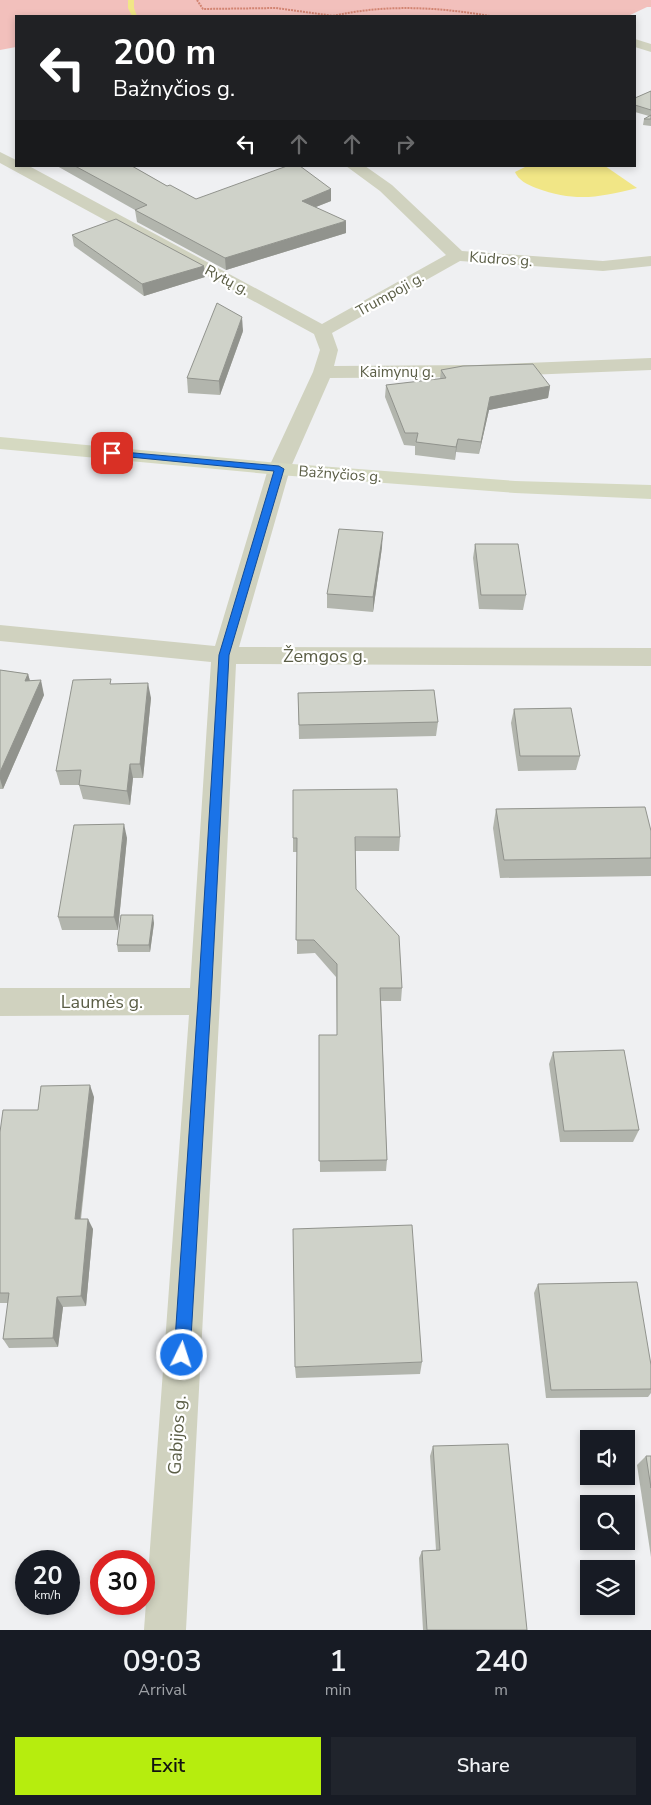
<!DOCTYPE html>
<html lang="en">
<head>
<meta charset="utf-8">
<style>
	:root { --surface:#171b24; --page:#20242c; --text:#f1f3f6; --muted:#9ea1a6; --accent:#b6ed0e }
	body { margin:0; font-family:"Nunito Sans",sans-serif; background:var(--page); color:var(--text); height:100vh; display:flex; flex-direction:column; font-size:19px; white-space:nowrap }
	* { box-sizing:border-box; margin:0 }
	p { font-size:16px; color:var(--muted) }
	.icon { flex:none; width:28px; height:28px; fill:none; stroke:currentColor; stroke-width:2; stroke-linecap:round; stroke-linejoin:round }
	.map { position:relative; height:1630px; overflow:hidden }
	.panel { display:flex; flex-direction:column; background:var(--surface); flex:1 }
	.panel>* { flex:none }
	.top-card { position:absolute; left:15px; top:15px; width:621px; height:152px; border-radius:0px; box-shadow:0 2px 8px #0003; background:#202124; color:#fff; overflow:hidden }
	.tools { position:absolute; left:580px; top:1430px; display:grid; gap:10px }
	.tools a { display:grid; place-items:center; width:55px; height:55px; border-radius:0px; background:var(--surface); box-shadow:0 2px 8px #0003; font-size:25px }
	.speed { position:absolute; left:15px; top:1550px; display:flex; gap:10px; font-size:25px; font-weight:700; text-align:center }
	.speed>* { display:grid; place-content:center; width:65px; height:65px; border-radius:50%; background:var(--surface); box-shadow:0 2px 8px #0003; line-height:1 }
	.speed small { font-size:12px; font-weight:400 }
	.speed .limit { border:8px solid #d22; background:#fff; color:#111 }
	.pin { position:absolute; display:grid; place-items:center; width:42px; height:42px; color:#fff; margin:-21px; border-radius:10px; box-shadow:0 2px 8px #0006 }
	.me { position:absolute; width:55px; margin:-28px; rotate:4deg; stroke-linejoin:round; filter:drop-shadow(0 0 4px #0008) }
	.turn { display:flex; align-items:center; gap:18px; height:105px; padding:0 15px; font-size:22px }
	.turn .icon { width:65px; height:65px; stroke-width:2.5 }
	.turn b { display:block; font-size:35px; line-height:42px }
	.lanes { display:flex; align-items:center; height:48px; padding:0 15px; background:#0003; justify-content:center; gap:25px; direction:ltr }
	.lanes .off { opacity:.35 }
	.eta { display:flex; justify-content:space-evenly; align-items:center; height:85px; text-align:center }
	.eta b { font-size:30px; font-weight:600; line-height:35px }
	.button { display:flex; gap:10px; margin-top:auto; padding:10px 15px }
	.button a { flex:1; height:58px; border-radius:0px; background:var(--accent); color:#111; font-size:20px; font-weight:600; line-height:58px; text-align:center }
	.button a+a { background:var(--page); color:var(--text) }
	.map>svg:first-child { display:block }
</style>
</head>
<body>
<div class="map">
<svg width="651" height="1630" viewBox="0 0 651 1630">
	<rect width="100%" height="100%" fill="#eff0f2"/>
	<path fill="#f2c0bc" d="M0,0H651V7H647L628,16H16V47L0,50Z"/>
	<path fill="#f1e686" d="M527,166H605L637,188C597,198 575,202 536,188C528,185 518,180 515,172Z"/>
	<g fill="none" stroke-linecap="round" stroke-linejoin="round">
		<path fill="#f1e686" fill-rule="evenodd" d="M128,0H134V8L137,16H132L128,8Z"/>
		<g stroke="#d28472" stroke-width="2" stroke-dasharray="2 1" stroke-linecap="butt">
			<path d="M197,0L203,9L276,8L334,16"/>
			<path d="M333,16C386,4 437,7 490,16"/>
		</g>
		<g fill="#d0d2bf" fill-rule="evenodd">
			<path d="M635,39L651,44V52L635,47Z"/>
			<path d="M0,152L16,160V166H29L322,324L446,255L380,191L346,166H365L392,185L462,251L603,261L651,256V266L603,271L460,261L332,333L338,350L334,366L477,365L651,358V370L477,377L330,378L290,469L239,647L651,648V666L236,664L220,1001L186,1630H144L189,1015L0,1016V988H190L211,662L0,641V625L215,646L268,469L313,372L320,350L314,334L0,163Z"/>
		</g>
		<path fill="#d5d9c1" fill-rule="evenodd" d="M0,437L279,463L515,481L651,485V499L515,493L279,475L0,449Z"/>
	</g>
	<g fill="#b2b5ad">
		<path d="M651,91V126L643,125L644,119L649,116L635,112V98Z"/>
		<path d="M57,166H132L167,186L196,199L331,189V201L316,207L346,233L226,270L137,222L135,210Z"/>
		<path d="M72,235L204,266L205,277L144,296L74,246Z"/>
		<path d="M243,331L220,395L188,393L187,378Z"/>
		<path d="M441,370L550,386L548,398L489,410L479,454L456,452L455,460L415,455V446L404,445L385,397L386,385L440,379Z"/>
		<path d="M475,544L526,595L523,610L479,609L473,558Z"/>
		<path d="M382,547L373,612L327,608V594Z"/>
		<path d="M0,670L28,674L30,681L44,695L3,789H0Z"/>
		<path d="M112,684L151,698L143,778H133L130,805L83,799L79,785H60L56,771Z"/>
		<path d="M298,693L438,722L436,736L299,739Z"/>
		<path d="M514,709L580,756L576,770L518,771L511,723Z"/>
		<path d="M496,809L651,831V876L500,878L493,828Z"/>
		<path d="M400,837L399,851H355L356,889L402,988L401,1001H381L387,1160L386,1171L320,1172L319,1035H337L336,977L315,953L297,954V852H293V838Z"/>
		<path d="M127,838L118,930H62L58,917Z"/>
		<path d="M154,923L150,952H118L117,945Z"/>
		<path d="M553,1052L639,1130L633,1142H560L549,1064Z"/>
		<path d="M94,1097L81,1219L93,1229L86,1306L63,1307L58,1347L9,1348L3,1339L8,1303H0V1132L38,1110Z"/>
		<path d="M538,1284L651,1365V1393L648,1397L546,1398L534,1293Z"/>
		<path d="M422,1362L420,1374L296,1378L295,1367Z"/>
		<path d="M433,1446L527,1630H423L419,1558L422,1551L436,1550L430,1456Z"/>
		<path d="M646,1456H651V1557L637,1465Z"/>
	</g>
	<g fill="#91938d">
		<path d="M331,189V201L303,212L302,201Z"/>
		<path d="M346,221V233L226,270L225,258Z"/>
		<path d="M204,266L205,277L144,296L142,284Z"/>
		<path d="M242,317L243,331L220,395L219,381Z"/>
		<path d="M550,386L548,398L489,410L479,454L481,442L490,397Z"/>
		<path d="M458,439L456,452L455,460L456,447Z"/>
		<path d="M383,532L382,547L373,612V597Z"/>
		<path d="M28,674L32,688L25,681Z"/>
		<path d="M41,680L44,695L3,789L0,779V772Z"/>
		<path d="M148,683L151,698L143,778L140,764Z"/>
		<path d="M130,764L133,778L130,805L127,791Z"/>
		<path d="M124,824L127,838L118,930L114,917Z"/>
		<path d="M153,915L154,923L150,952L149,945Z"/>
		<path d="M90,1085L94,1097L79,1229L75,1219Z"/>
		<path d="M88,1219L93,1229L86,1306L81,1296Z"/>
		<path d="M57,1297L63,1307L58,1347L53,1338Z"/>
	</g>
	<g fill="#cfd2c9" stroke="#91938d">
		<path d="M651,91V110L635,105V98Z"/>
		<path d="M651,115V119H644Z"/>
		<path d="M75,166H132L167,186L170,185L196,199L287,166H300L331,189L302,201L346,221L225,258L135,210L147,205Z"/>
		<path d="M116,219L204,266L142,284L72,235Z"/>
		<path d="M217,303L242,317L219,381L187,378Z"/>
		<path d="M533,364L550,386L490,397L481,442L458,439L456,447L416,442L418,433H405L386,385L446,378L441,370L463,366Z"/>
		<path d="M339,529L383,532L373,597L327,594Z"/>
		<path d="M475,544H518L526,595H481Z"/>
		<path d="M0,670L28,674L25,681L41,680L0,772Z"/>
		<path d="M111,679L110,684L148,683L140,764H130L127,791L79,785L81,770L56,771L73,680Z"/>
		<path d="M434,690L438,722L299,725L298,693Z"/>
		<path d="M571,708L580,756H520L514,709Z"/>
		<path d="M397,789L400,837H355L356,889L399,936L402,988H380L387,1160L319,1161V1035H337V964L314,940H296L297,838H293V790Z"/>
		<path d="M645,807L651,831V858L504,860L496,809Z"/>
		<path d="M124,824L114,917H58L74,825Z"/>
		<path d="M121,915H153L149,945H117Z"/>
		<path d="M624,1050L639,1130L564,1131L553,1052Z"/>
		<path d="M90,1085L75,1219H88L81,1296L57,1297L53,1338L3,1339L9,1293H0V1132L3,1110H38L41,1086Z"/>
		<path d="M412,1225L422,1362L295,1367L293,1229Z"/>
		<path d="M637,1282L651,1365V1389L551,1390L538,1284Z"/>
		<path d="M508,1444L527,1630H427L422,1551L440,1550L433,1446Z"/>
		<path d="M646,1456H651V1488Z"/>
	</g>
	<path fill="#1a73e8" stroke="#114b97" d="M112,451L279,466L284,469L229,655L211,1001L190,1355L188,1360L182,1363L177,1360L174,1355L198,1001L219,655L274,471L109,455V452Z"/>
	<g text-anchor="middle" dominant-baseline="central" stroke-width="4.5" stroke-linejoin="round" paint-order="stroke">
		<g font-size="15" fill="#5b5e46" stroke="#fff">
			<text transform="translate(501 259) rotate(4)">Kūdros g.</text>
			<text transform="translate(227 280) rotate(28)">Rytų g.</text>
			<text transform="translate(390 294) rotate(-29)">Trumpoji g.</text>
			<text x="397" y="372">Kaimynų g.</text>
			<text transform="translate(340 474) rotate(4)">Bažnyčios g.</text>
		</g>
		<g font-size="18" fill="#5b5e46" stroke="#fff">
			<text x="325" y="656">Žemgos g.</text>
			<text x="102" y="1002">Laumės g.</text>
			<text transform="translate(177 1435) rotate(-86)">Gabijos g.</text>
		</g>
	</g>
</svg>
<div class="tools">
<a><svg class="icon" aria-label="sound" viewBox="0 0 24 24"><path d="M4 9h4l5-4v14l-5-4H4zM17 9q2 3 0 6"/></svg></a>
<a><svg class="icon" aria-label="search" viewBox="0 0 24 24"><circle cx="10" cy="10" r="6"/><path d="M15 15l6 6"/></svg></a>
<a><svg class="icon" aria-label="layers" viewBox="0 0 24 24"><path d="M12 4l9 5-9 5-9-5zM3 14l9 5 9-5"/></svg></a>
</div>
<div class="speed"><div>20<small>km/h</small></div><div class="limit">30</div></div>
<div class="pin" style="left:112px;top:453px;background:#d93025"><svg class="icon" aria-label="arrive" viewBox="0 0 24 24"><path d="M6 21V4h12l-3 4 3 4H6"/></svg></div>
<svg class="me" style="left:182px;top:1355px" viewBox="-20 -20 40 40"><circle r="17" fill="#1a73e8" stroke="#fff" stroke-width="3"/><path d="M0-11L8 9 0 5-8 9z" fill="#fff"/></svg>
<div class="top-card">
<div class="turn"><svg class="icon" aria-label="left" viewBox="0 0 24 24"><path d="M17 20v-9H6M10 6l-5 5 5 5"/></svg><div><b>200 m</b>Bažnyčios g.</div></div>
<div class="lanes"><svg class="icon" aria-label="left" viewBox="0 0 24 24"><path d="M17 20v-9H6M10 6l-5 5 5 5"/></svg><svg class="icon off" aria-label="ahead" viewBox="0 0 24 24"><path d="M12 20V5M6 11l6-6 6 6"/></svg><svg class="icon off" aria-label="ahead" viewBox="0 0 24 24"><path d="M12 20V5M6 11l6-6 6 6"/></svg><svg class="icon off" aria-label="right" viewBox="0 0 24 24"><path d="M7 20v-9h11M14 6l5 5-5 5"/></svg></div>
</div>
</div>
<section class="panel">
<div class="eta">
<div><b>09:03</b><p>Arrival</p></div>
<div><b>1</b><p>min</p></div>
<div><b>240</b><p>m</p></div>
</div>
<div class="button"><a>Exit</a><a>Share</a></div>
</section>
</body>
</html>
